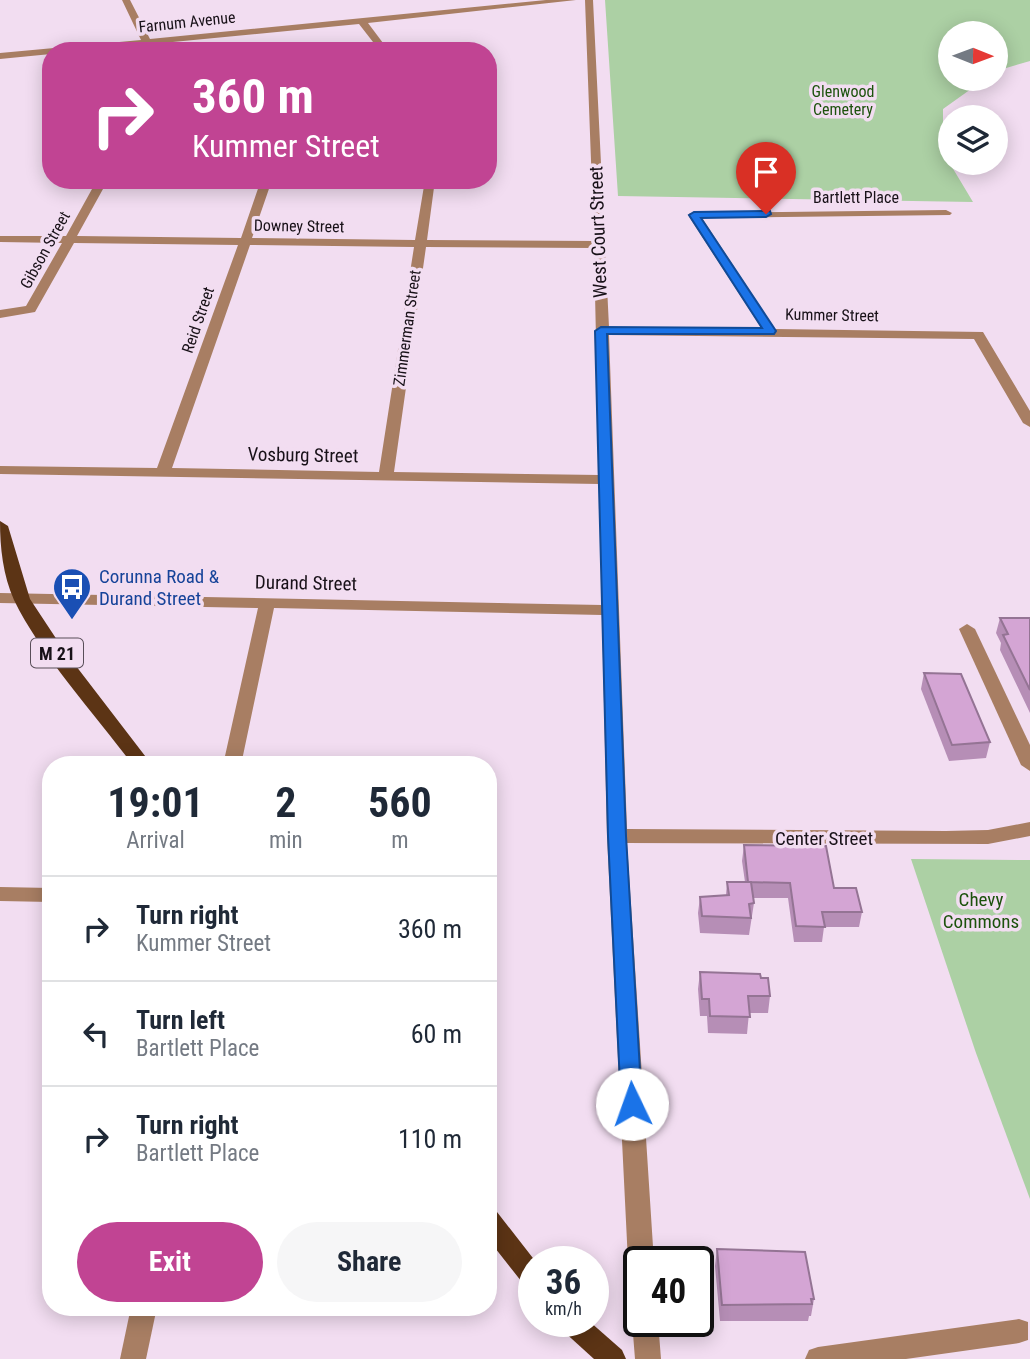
<!DOCTYPE html>
<html lang="en">
<head>
<meta charset="utf-8">
<style>
	:root { --surface:#fff; --page:#f6f6f7; --text:#1f2937; --muted:#747a83; --line:#e0e1e3; --accent:#c14493 }
	body { margin:0; font-family:"Roboto Condensed",sans-serif; background:var(--page); color:var(--text); height:100vh; display:flex; flex-direction:column; font-size:26px; white-space:nowrap }
	* { box-sizing:border-box; margin:0 }
	p { font-size:23px; color:var(--muted) }
	.icon { flex:none; width:38px; height:38px; fill:none; stroke:currentColor; stroke-width:2; stroke-linecap:round; stroke-linejoin:round }
	.map { position:relative; flex:1; overflow:hidden }
	.details { position:absolute; left:42px; top:756px; width:455px; height:560px; display:flex; flex-direction:column; background:var(--surface); border-radius:28px; box-shadow:0 4px 18px #0003 }
	.details>* { flex:none }
	.hud { position:absolute; left:42px; top:42px; width:455px; height:147px; border-radius:28px; box-shadow:0 4px 18px #0003; background:#c14493; color:#fff; overflow:hidden }
	.needle { width:46px; rotate:91deg }
	.controls { position:absolute; left:938px; top:21px; display:grid; gap:14px }
	.controls a { display:grid; place-items:center; width:70px; height:70px; border-radius:50%; background:var(--surface); box-shadow:0 4px 18px #0003; font-size:35px }
	.speed { position:absolute; left:518px; top:1246px; display:flex; gap:14px; font-size:35px; font-weight:700; text-align:center }
	.speed>* { display:grid; place-content:center; width:91px; height:91px; border-radius:50%; background:var(--surface); box-shadow:0 4px 18px #0003; line-height:1 }
	.speed small { font-size:18px; font-weight:400 }
	.speed .limit { border:4px solid #111; border-radius:10px; background:#fff; color:#111 }
	.pin { position:absolute; display:grid; place-items:center; width:60px; height:60px; color:#fff; margin:-72px -30px; border-radius:50% 50% 50% 0; rotate:-45deg; box-shadow:0 0 7px #0007 }
	.pin .icon { rotate:45deg }
	.me { position:absolute; width:77px; margin:-38px; rotate:357deg; stroke-linejoin:round; filter:drop-shadow(0 0 5px #0008) }
	.turn { display:flex; align-items:center; gap:24px; height:147px; padding:0 35px; font-size:32px }
	.turn .icon { width:91px; height:91px; stroke-width:2.5 }
	.turn b { display:block; font-size:49px; line-height:60px }
	.eta { display:flex; justify-content:space-evenly; align-items:center; height:119px; text-align:center }
	.eta b { font-size:42px; font-weight:700; line-height:49px }
	.button { display:flex; gap:14px; margin-top:auto; padding:14px 35px }
	.button a { flex:1; height:80px; border-radius:42px; background:var(--accent); color:#fff; font-size:28px; font-weight:700; line-height:80px; text-align:center }
	.button a+a { background:var(--page); color:var(--text) }
	ul { padding:0; list-style:none }
	li { display:flex; align-items:center; gap:21px; height:105px; padding:0 35px; border-top:2px solid var(--line) }
	li div { flex:1 }
	li b { display:block; font-size:26px }
	li em { font-style:normal }
	.map>svg:first-child { display:block }
</style>
</head>
<body>
<div class="map">
<svg width="1030" height="1359" viewBox="0 0 1030 1359">
	<rect width="100%" height="100%" fill="#f2ddf1"/>
	<g fill="#acd0a4">
		<path d="M605,0H1030V61L996,71V33H950V79H985L943,109V152L973,202L618,196Z"/>
		<path d="M911,859L1030,860V1199L976,1053Z"/>
	</g>
	<g fill="none" stroke-linecap="round" stroke-linejoin="round">
		<g fill="#a87e63" fill-rule="evenodd">
			<path d="M122,0H130L150,39L546,0H576L368,23L389,51H380L359,24L152,44L155,51H146L144,45L87,51H51V54L0,59V53L141,40Z"/>
			<path d="M585,0H593L609,327L762,329L688,215L690,213L946,210L952,213L950,215L702,218L775,329L983,332L1030,411V427L1023,423L974,339L609,335L627,829L946,831L988,830L1030,822V836L988,844L627,843L654,1262H639V1272L632,1270L628,1262L607,836L602,615L274,608L241,765H223L258,608L0,603V593L602,605L599,484L0,474V466L157,468L238,245L74,243L35,312L0,318V310L26,306L62,243L0,242V236H66L97,180H108L77,236L241,238L261,180H272L252,238L415,240L425,180H435L427,240L594,241ZM250,245L414,247L379,472L172,468ZM426,247L594,248L599,475L394,472Z"/>
			<path d="M967,624L975,629L1030,745V771L1021,765L959,629Z"/>
			<path d="M0,887L51,888V902L0,901Z"/>
			<path d="M131,1307H157L146,1359H120Z"/>
			<path d="M639,1311V1321H658L661,1359H635L632,1321Z"/>
			<path d="M1019,1319L1028,1322V1340L1019,1343L906,1359H805L809,1350L818,1347Z"/>
		</g>
		<g fill="#5c3415" fill-rule="evenodd">
			<path d="M0,521L8,526L30,599L63,649L152,765H133C96,716 40,654 14,600C3,575 0,548 0,521Z"/>
			<path d="M488,1209L497,1212L536,1262H534V1289L525,1286L488,1239Z"/>
			<path d="M557,1321H589L622,1350L626,1359H594L561,1329Z"/>
		</g>
	</g>
	<g fill="#b68eb6">
		<path d="M1000,618H1030V713L1000,650L1001,643L996,633Z"/>
		<path d="M924,673L990,742L986,758L949,761L921,689Z"/>
		<path d="M744,845L834,888L862,912L859,927H824L822,942H794L788,898H753L754,903L749,935L700,933L698,913L700,897L726,895L727,882H745L742,861Z"/>
		<path d="M700,972L761,978L770,996L768,1013H749L747,1034L708,1033L707,1016H700L698,989Z"/>
		<path d="M717,1249L814,1299L811,1316H809L808,1321H720L715,1266Z"/>
	</g>
	<g fill="#d4a5d4" stroke="#947494" stroke-width="2">
		<path d="M1000,618H1030V690L1003,635L1008,634Z"/>
		<path d="M924,673L961,674L990,742L952,745Z"/>
		<path d="M744,845L826,846L834,888H856L862,912H822L825,927L796,926L790,883L748,882Z"/>
		<path d="M727,882H751L754,903L749,904L751,918L702,916L700,897L729,895Z"/>
		<path d="M700,972L760,974L761,978H768L770,996H748L750,1017L710,1016L709,999H702Z"/>
		<path d="M717,1249L805,1252L814,1299H811L812,1304L722,1305Z"/>
	</g>
	<path fill="#1a73e8" stroke="#114b97" stroke-width="2" d="M770,211L771,214L766,217L701,218L776,331L774,334H607L626,836L642,1104L639,1110L632,1112L624,1110L621,1104L608,836L595,331L601,327L762,328L689,215L694,212Z"/>
	<defs>
		<symbol id="bus-pin" viewBox="-11 -11 22 30"><path d="M0 17L-7.5 6A9.5 9.5 0 1 1 7.5 6Z" fill="#1a4fb4" stroke="#f2ddf1"/><path d="M-5-6H5V4H4V6H2V4H-2V6H-4V4H-5ZM-3.5-4V0h7V-4ZM-3.5 1.2v1.5H-2V1.2ZM2 1.2v1.5H3.5V1.2Z" fill="#fff"/></symbol>
	</defs>
	<g fill-rule="evenodd">
		<use href="#bus-pin" x="50" y="565" width="44" height="60"/>
	</g>
	<g text-anchor="middle" dominant-baseline="central" stroke-width="7" stroke-linejoin="round" paint-order="stroke">
		<g font-size="16" fill="#181118" stroke="#f2ddf1">
			<text transform="translate(187 22) rotate(-6)">Farnum Avenue</text>
			<text x="856" y="197">Bartlett Place</text>
			<text transform="translate(299 226) rotate(1)">Downey Street</text>
			<text transform="translate(45 250) rotate(-61)">Gibson Street</text>
			<text transform="translate(832 315) rotate(1)">Kummer Street</text>
			<text transform="translate(198 320) rotate(-71)">Reid Street</text>
			<text transform="translate(407 328) rotate(-82)">Zimmerman Street</text>
		</g>
		<g font-size="16" fill="#1c520c" stroke="#f2ddf1">
			<text x="843" y="91">Glenwood<tspan x="843" dy="18">Cemetery</tspan></text>
		</g>
		<rect fill="#f2ddf1" stroke="#594e59" stroke-width="2" x="31" y="638.5" width="52" height="29" rx="5"/>
		<g font-size="18" font-weight="bold" fill="#181118">
			<text x="57" y="653">M 21</text>
		</g>
		<g font-size="19" fill="#181118" stroke="#f2ddf1">
			<text transform="translate(598 232) rotate(-92)">West Court Street</text>
			<text transform="translate(303 455) rotate(1)">Vosburg Street</text>
			<text transform="translate(306 583) rotate(1)">Durand Street</text>
			<text x="824" y="838">Center Street</text>
		</g>
		<g font-size="19" fill="#164399" stroke="#f2ddf1" text-anchor="start">
			<text x="99" y="576">Corunna Road &amp;<tspan x="99" dy="22">Durand Street</tspan></text>
		</g>
		<g font-size="19" fill="#1c520c" stroke="#f2ddf1">
			<text x="981" y="899">Chevy<tspan x="981" dy="22">Commons</tspan></text>
		</g>
	</g>
</svg>
<div class="controls">
<a><svg class="needle" viewBox="-14 -14 28 28"><path d="M0-13l5 13h-10z" fill="#e53935"/><path d="M0 13l5-13h-10z" fill="#747a83"/></svg></a>
<a><svg class="icon" aria-label="layers" viewBox="0 0 24 24"><path d="M12 4l9 5-9 5-9-5zM3 14l9 5 9-5"/></svg></a>
</div>
<div class="speed"><div>36<small>km/h</small></div><div class="limit">40</div></div>
<div class="pin" style="left:766px;top:214px;background:#d93025"><svg class="icon" aria-label="arrive" viewBox="0 0 24 24"><path d="M6 21V4h12l-3 4 3 4H6"/></svg></div>
<svg class="me" style="left:632px;top:1104px" viewBox="-20 -20 40 40"><circle r="19" fill="#fff"/><path d="M0-13L10 11 0 6-10 11z" fill="#1a73e8"/></svg>
<div class="hud">
<div class="turn"><svg class="icon" aria-label="right" viewBox="0 0 24 24"><path d="M7 20v-9h11M14 6l5 5-5 5"/></svg><div><b>360 m</b>Kummer Street</div></div>
</div>
<section class="details">
<div class="eta">
<div><b>19:01</b><p>Arrival</p></div>
<div><b>2</b><p>min</p></div>
<div><b>560</b><p>m</p></div>
</div>
<ul>
<li><svg class="icon" aria-label="right" viewBox="0 0 24 24"><path d="M7 20v-9h11M14 6l5 5-5 5"/></svg><div><b>Turn right</b><p>Kummer Street</p></div><em>360 m</em></li>
<li><svg class="icon" aria-label="left" viewBox="0 0 24 24"><path d="M17 20v-9H6M10 6l-5 5 5 5"/></svg><div><b>Turn left</b><p>Bartlett Place</p></div><em>60 m</em></li>
<li><svg class="icon" aria-label="right" viewBox="0 0 24 24"><path d="M7 20v-9h11M14 6l5 5-5 5"/></svg><div><b>Turn right</b><p>Bartlett Place</p></div><em>110 m</em></li>
</ul>
<div class="button"><a>Exit</a><a>Share</a></div>
</section>
</div>
</body>
</html>
